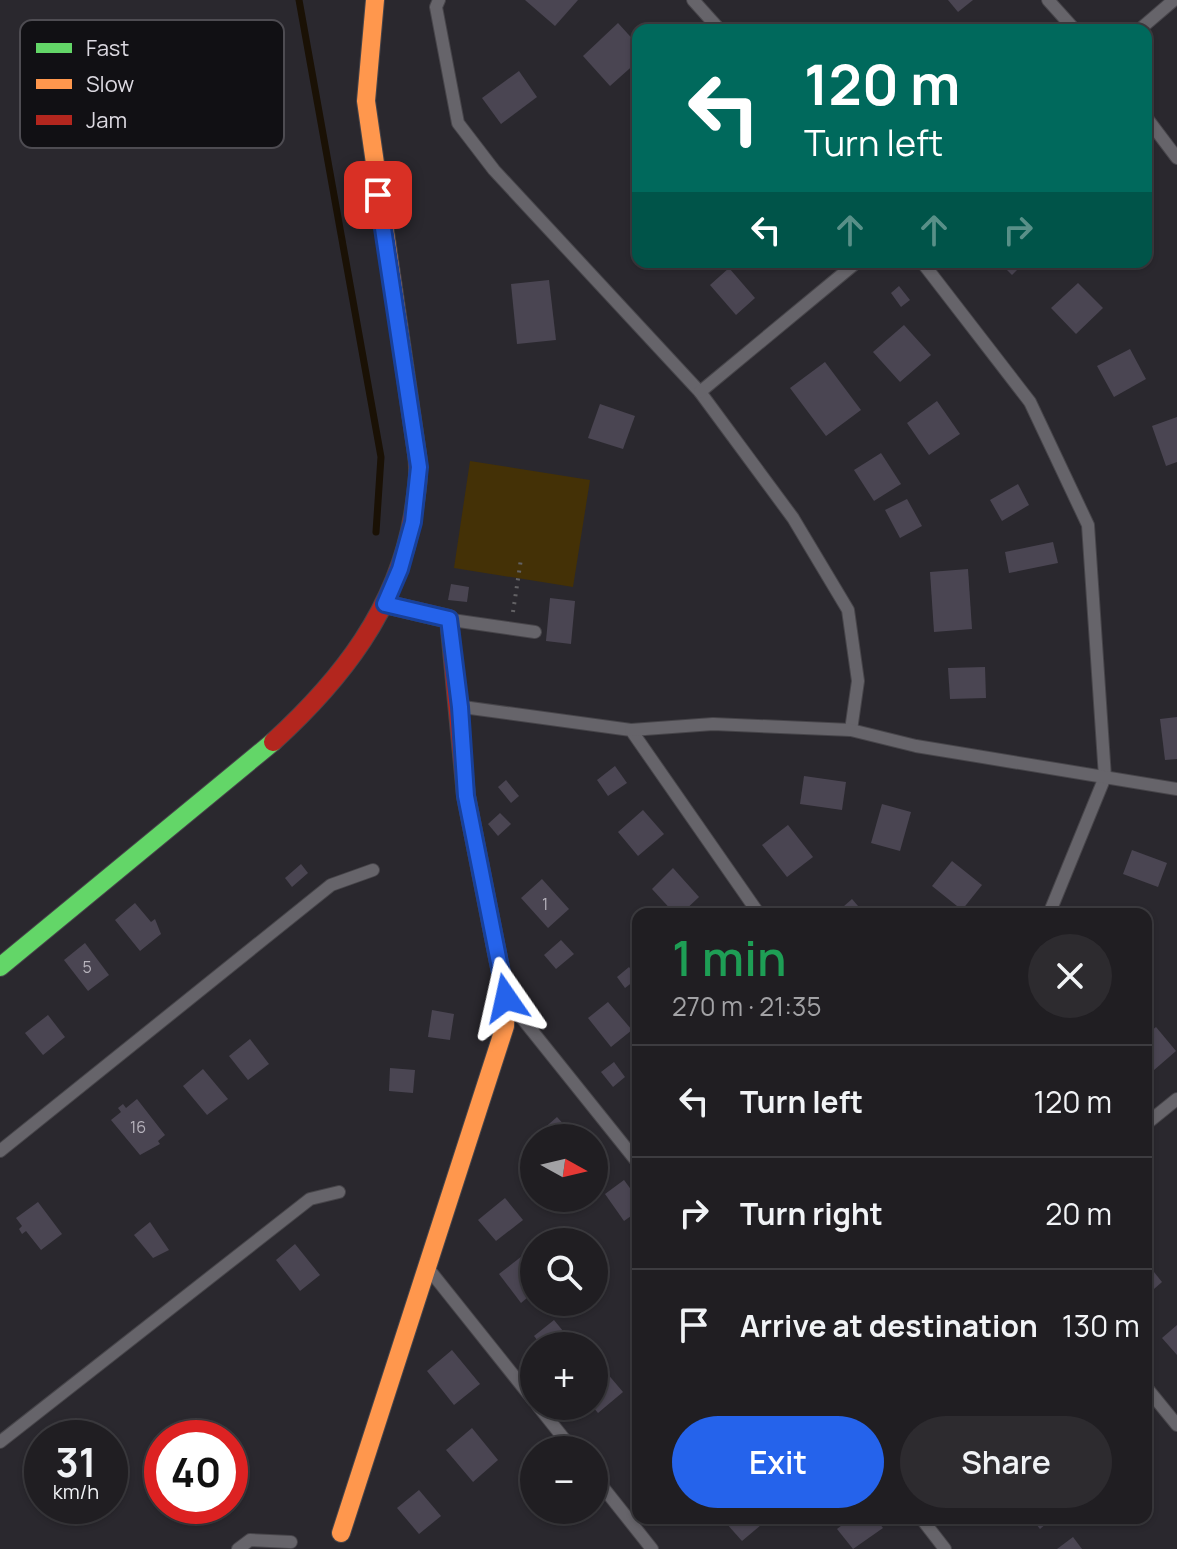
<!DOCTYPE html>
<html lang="en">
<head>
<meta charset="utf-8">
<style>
	:root { --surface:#201e22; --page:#2d2b2f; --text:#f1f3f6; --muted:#a2a2a5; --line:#3d3c40; --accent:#2563eb }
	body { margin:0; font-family:Manrope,sans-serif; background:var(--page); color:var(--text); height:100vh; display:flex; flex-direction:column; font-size:30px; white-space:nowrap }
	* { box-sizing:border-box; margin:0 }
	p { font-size:26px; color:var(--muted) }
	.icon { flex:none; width:44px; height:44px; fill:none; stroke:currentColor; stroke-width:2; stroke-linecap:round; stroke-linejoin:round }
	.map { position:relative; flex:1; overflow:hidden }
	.side { position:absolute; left:632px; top:908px; width:520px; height:616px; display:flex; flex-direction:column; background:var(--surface); border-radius:16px; box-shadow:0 2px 6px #0004,0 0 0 2px var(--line) }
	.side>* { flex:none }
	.guide { position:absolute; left:632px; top:24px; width:520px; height:244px; border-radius:16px; box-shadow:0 2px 6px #0004,0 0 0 2px var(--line); background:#00695c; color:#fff; overflow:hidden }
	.needle { width:52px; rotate:98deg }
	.fabs { position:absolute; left:520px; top:1124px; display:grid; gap:16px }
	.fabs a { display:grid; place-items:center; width:88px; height:88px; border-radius:50%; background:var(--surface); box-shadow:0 2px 6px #0004,0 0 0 2px var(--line); font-size:40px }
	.speed { position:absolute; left:24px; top:1420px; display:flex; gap:16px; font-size:40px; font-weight:700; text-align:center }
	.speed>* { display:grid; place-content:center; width:104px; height:104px; border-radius:50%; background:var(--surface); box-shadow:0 2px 6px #0004,0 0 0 2px var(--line); line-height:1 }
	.speed small { font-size:20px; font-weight:400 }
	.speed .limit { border:12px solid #d22; background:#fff; color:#111 }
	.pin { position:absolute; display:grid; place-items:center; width:68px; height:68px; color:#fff; margin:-34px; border-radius:16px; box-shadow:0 4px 12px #0006 }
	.me { position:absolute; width:88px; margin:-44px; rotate:349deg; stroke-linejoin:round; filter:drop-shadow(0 0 6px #0008) }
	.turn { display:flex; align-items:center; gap:28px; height:168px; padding:0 40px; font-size:36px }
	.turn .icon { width:104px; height:104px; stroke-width:2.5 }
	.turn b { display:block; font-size:56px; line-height:68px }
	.lanes { display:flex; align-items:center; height:76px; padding:0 40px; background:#0003; justify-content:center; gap:40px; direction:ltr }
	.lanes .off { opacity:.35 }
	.round { display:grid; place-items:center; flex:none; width:84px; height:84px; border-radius:42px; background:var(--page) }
	.headline { display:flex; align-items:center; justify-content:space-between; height:136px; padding:0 40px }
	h1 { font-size:48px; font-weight:600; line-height:60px; color:#1e9e55 }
	.button { display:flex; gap:16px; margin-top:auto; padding:16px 40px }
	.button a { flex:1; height:92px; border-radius:48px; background:var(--accent); color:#fff; font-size:32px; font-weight:600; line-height:92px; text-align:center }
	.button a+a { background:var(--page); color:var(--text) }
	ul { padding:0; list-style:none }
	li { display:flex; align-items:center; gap:24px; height:112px; padding:0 40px; border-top:2px solid var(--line) }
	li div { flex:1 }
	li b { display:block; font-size:30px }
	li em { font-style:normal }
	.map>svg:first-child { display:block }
</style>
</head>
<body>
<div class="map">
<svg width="1177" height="1549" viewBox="0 0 1177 1549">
	<rect width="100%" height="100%" fill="#2a282e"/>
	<path fill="#443106" d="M470,461L590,480L573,587L454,568Z"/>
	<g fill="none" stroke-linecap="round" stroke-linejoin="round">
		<path stroke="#1a1105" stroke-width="7" d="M299,0L381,457L376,532"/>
	</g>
	<g fill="#4a4552">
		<path d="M525,0H578L555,26Z"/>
		<path d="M948,0H973L958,12Z"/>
		<path d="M618,23L638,45V61L610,86L583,56Z"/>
		<path d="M519,71L537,97L501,124L482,98Z"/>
		<path d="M999,262H1025L1012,275Z"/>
		<path d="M729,268L755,298L736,315L710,285Z"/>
		<path d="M549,280L556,340L517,344L511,284Z"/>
		<path d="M1078,283L1103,308L1076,334L1051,308Z"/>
		<path d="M899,286L910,300L901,307L891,293Z"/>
		<path d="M904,325L931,355L900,382L873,352Z"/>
		<path d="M1130,349L1146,379L1114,397L1097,366Z"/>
		<path d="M825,362L861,410L826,436L790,388Z"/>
		<path d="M937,401L960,434L929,455L907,423Z"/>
		<path d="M600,404L635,416L623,449L588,438Z"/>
		<path d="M1177,417V462L1166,466L1152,426Z"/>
		<path d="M881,453L901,484L874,501L854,470Z"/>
		<path d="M1018,484L1029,505L1002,521L990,500Z"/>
		<path d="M907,499L922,526L900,538L885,510Z"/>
		<path d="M1053,542L1058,563L1009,573L1005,552Z"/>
		<path d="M968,569L972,629L934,632L930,572Z"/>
		<path d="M451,584L469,587L467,602L448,600Z"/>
		<path d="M550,598L575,601L571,644L546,641Z"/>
		<path d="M985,667L986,698L950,699L948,668Z"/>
		<path d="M1177,717V759L1165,760L1160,719Z"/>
		<path d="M615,766L627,783L608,796L597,780Z"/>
		<path d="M804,776L846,782L842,810L800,804Z"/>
		<path d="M506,780L519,796L511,803L498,787Z"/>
		<path d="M882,804L911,812L900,851L871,843Z"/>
		<path d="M643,810L664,834L638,856L618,832Z"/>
		<path d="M500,813L511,824L498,836L488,824Z"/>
		<path d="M788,825L813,857L787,877L762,845Z"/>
		<path d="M1132,850L1167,863L1158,887L1123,874Z"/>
		<path d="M952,861L982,885L962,910L932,886Z"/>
		<path d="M301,864L308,873L292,887L285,878Z"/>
		<path d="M673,868L699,897L681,914H675L652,889Z"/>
		<path d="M542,879L569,909L548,928L521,898Z"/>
		<path d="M852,899L865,914H835Z"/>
		<path d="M135,903L151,922L155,919L161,934L140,951L115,920Z"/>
		<path d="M561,940L574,954L556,969L544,955Z"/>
		<path d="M85,943L109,975L88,991L64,960Z"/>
		<path d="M629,967L638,978L625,988L617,977Z"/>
		<path d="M608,1002L632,1030L611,1047L588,1018Z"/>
		<path d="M432,1010L454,1014L450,1040L428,1037Z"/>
		<path d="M48,1015L65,1037L43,1055L25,1033Z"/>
		<path d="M1156,1027L1176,1051L1146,1077V1035Z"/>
		<path d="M250,1039L269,1064L248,1080L229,1056Z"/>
		<path d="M614,1062L625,1077L613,1087L601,1072Z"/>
		<path d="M390,1068L415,1070L413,1093L389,1091Z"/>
		<path d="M203,1069L228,1099L207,1115L183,1086Z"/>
		<path d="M137,1099L165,1135L158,1141L160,1144L140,1155L111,1120L121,1112L118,1108L123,1104L126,1108Z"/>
		<path d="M557,1117L576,1138H533Z"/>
		<path d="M624,1180L638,1199V1211L624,1221L605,1194Z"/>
		<path d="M505,1198L523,1220L496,1241L478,1220Z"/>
		<path d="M38,1202L62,1234L41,1250L26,1231L22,1234L19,1229L22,1226L16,1218Z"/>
		<path d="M150,1222L169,1250L153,1258L134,1235Z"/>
		<path d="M295,1244L320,1275L300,1291L276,1260Z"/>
		<path d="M522,1256L534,1271V1292L521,1303L499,1274Z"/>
		<path d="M1146,1262L1162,1282L1146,1296Z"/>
		<path d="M554,1320L572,1342L566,1346H542L534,1336Z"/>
		<path d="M1177,1325V1355L1162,1338Z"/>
		<path d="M452,1350L480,1384L454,1405L427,1371Z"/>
		<path d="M606,1372L623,1392L598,1413L592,1406L594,1382Z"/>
		<path d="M472,1428L498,1460L473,1482L446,1450Z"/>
		<path d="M419,1490L441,1516L419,1534L397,1508Z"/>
		<path d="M731,1518H755L761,1525L742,1541L726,1523Z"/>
		<path d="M851,1518H875L883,1528L853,1549L837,1529Z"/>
		<path d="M1031,1518H1053L1040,1529Z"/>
		<path d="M1073,1537L1082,1549H1057Z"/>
	</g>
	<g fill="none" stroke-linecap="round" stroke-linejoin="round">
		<defs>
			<g id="lane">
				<path d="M439,0L436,7L458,123L494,170L700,392L793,518L848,610L858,681L851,730"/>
				<path d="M693,0L720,30"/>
				<path d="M1048,0L1075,30"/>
				<path d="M1139,30L1174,0"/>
				<path d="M1146,117L1177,158"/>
				<path d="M922,262L1030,402L1088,525L1105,777L1049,914"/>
				<path d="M700,392L857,262"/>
				<path d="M452,620L535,632"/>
				<path d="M463,707L631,730L759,914"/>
				<path d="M631,730L713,724L851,730L916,746L1177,789"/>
				<path d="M513,1007L638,1163"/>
				<path d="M1146,1124L1177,1099"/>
				<path d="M0,1151L331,885L373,870"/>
				<path d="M431,1272L534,1401"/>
				<path d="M1146,1387L1177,1425"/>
				<path d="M538,1406L573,1450"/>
				<path d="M0,1442L310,1199L339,1192"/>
				<path d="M594,1476L652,1549"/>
				<path d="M921,1518L945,1549"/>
				<path d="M238,1549L250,1540L291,1542"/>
			</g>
			<path id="fast" d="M0,967L273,742"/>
			<g id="slow">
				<path d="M375,0L366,101L417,454"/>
				<path d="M341,1533L505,1026L506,998L495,943"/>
			</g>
			<g id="jam">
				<path d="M385,604L449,619L466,796L495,943"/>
				<path d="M273,742C341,680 397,609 413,515C416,495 420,475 417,454"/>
			</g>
		</defs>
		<use href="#lane" stroke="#47454a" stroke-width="14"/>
		<use href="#fast" stroke="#47454a" stroke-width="20"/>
		<use href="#slow" stroke="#47454a" stroke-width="20"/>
		<use href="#jam" stroke="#47454a" stroke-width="20"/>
		<path stroke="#626164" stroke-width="4" stroke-dasharray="2 6" stroke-linecap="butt" d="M513,612L521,559"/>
		<use href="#lane" stroke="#66646a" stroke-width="12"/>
		<use href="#fast" stroke="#63d668" stroke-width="18"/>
		<use href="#slow" stroke="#ff974d" stroke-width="18"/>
		<use href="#jam" stroke="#b3261e" stroke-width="18"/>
	</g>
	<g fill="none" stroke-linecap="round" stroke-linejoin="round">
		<defs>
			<path id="route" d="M378,195L419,467L413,522L400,569L385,604L449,619L460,707L466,796L506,998"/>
		</defs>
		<use href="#route" stroke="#184099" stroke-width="20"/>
		<use href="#route" stroke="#2563eb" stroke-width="14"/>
	</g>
	<g text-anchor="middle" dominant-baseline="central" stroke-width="8" stroke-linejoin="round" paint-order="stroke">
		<g font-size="16" fill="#b8b4bd">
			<text x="545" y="904">1</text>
			<text x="87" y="967">5</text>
			<text x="138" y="1127">16</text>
		</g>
	</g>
	<rect x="20" y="20" width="264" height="128" rx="12" fill="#111014" stroke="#4e4c52" stroke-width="2"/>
	<rect x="36" y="43" width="36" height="10" fill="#63d668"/>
	<rect x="36" y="79" width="36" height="10" fill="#ff974d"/>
	<rect x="36" y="115" width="36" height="10" fill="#b3261e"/>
	<g font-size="22" fill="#dcd9e1">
		<text x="86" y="56">Fast</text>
		<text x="86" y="92">Slow</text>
		<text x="86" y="128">Jam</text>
	</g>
</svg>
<div class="fabs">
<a><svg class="needle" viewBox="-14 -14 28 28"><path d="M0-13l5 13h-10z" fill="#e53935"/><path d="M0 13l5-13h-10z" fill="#a2a2a5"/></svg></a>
<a><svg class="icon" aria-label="search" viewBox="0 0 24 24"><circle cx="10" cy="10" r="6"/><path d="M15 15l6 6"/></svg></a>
<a>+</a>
<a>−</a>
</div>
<div class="speed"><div>31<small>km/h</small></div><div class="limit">40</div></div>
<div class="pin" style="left:378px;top:195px;background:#d93025"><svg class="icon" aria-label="arrive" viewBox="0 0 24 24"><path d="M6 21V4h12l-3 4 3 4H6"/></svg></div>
<svg class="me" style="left:506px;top:998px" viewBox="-20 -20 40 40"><path d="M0-17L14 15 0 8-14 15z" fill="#2563eb" stroke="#fff" stroke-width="4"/></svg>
<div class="guide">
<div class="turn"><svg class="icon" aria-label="left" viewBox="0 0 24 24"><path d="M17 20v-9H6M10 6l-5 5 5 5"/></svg><div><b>120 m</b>Turn left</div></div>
<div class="lanes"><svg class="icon" aria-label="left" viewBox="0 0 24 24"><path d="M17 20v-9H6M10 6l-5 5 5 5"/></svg><svg class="icon off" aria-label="ahead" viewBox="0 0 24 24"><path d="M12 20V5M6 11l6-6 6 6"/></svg><svg class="icon off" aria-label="ahead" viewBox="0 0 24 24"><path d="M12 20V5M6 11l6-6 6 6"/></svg><svg class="icon off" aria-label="right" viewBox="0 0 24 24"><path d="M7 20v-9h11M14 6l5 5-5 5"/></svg></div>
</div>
<section class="side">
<div class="headline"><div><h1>1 min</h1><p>270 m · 21:35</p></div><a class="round"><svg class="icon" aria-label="close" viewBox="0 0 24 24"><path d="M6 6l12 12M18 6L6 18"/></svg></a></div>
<ul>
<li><svg class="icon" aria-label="left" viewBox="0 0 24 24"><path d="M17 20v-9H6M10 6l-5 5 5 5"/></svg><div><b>Turn left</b></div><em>120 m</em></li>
<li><svg class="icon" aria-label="right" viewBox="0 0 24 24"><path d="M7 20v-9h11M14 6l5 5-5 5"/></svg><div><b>Turn right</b></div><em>20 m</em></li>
<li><svg class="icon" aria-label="arrive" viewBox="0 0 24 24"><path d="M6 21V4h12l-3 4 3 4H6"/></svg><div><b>Arrive at destination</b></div><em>130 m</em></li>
</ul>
<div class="button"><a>Exit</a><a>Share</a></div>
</section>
</div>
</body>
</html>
